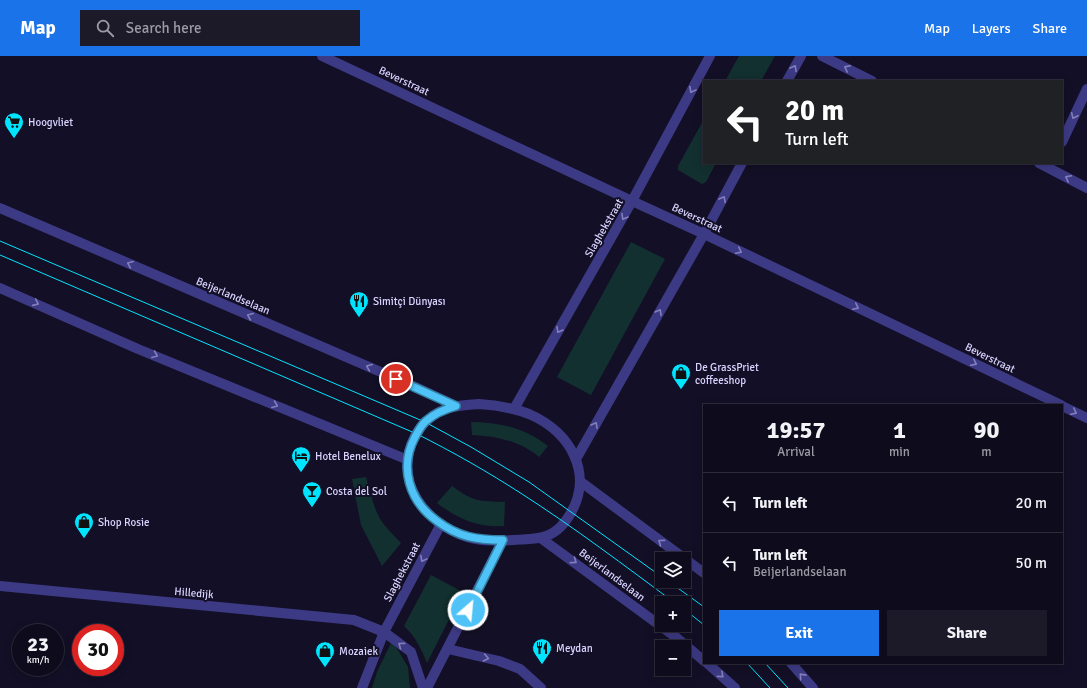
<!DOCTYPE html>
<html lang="en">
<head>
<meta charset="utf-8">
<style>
	:root { --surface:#0e0b1c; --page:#1c1929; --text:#f1f3f6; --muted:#9b9ba3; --line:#2e2b3b; --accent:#1a73e8 }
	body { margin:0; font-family:Signika,sans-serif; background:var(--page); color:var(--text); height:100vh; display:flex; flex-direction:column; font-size:15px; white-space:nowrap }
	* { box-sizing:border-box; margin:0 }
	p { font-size:13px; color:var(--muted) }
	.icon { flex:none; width:22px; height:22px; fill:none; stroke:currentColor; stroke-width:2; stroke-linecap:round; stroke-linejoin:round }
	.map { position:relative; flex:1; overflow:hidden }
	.details { position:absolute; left:703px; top:348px; width:360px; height:260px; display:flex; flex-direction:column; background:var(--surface); border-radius:0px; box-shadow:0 2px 10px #0003,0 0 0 1px var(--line) }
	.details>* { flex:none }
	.banner { position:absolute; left:703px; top:24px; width:360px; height:84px; border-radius:0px; box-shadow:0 2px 10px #0003,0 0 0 1px var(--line); background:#202124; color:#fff; overflow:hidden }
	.tools { position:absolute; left:655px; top:496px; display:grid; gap:8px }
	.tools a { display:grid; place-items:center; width:36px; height:36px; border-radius:0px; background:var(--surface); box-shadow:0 2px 10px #0003,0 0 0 1px var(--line); font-size:20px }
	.speed { position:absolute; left:12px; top:568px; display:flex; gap:8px; font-size:20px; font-weight:700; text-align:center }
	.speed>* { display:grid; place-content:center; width:52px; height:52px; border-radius:50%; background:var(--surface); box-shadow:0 2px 10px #0003,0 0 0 1px var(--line); line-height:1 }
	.speed small { font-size:10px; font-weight:400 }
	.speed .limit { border:6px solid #d22; background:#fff; color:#111 }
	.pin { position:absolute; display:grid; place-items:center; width:34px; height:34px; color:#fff; margin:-17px; border:2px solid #fff; border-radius:50%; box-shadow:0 1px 4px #0007 }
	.me { position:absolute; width:44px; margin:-22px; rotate:27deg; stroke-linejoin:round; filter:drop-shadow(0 0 3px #0008) }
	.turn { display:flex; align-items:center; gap:14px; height:84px; padding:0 16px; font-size:18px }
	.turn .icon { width:52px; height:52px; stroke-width:2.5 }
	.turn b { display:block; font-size:28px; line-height:34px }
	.eta { display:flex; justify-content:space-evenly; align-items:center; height:68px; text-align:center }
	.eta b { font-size:24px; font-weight:700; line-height:28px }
	.button { display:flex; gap:8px; margin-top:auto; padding:8px 16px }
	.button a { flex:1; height:46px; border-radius:0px; background:var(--accent); color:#fff; font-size:16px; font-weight:700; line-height:46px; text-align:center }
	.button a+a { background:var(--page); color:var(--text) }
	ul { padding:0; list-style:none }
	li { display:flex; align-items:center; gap:12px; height:60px; padding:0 16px; border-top:1px solid var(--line) }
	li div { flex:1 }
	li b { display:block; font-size:15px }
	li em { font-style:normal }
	header { display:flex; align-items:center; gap:24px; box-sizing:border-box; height:56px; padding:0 20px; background:var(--accent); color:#fff }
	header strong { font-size:19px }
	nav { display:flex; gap:22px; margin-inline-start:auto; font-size:14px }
	.search { width:280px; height:36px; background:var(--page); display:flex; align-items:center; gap:10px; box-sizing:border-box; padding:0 14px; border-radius:0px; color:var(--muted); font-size:15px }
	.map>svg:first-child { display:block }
</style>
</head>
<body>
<header>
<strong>Map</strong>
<div class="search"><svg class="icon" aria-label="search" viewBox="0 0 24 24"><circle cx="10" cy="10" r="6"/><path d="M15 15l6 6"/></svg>Search here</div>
<nav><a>Map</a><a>Layers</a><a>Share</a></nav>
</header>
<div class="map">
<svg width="1087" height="632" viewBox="0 0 1087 632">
	<rect width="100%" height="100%" fill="#130f26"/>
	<g fill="#12302f">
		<path d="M739,0H775L761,25H725Z"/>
		<path d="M704,63V107H716L706,126L702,128L678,114V110Z"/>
		<path d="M631,186L665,203L591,339L557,321Z"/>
		<path d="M471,366C499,366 525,372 548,390L539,401C520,385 496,380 472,379Z"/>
		<path d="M366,421C370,435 373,450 380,463C386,472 394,480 401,487L382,510L361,469L352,423Z"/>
		<path d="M452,430C473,446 479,445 505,446L504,470C478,472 458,463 437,447Z"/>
		<path d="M431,519L463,536L427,607C421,593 416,581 404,570Z"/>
		<path d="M391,587L395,589L408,611L410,632H372L377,616Z"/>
	</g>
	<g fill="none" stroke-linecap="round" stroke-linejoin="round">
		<g stroke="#3d3a85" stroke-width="10">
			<path d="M322,0L632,145L704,178L1061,349"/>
			<path d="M822,0L872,25"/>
			<path d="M787,25L801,0"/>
			<path d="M1062,86L1087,33"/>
			<path d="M1039,107L1087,132"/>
			<path d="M1062,350L1087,362"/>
			<path d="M514,353L632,145L710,0"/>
			<path d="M576,403L704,178L742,107"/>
			<path d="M0,530L354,564L384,576L411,596L423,632"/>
			<path d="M448,593L499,605L520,613L541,632"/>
			<path d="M362,632L384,576L441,468"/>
			<path d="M427,632L503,484"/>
		</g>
		<g stroke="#3d3a85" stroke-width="10">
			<path d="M0,152L411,329L456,350"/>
			<path d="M0,232L138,293L408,404"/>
			<path d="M479,348C496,349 513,352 529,358C571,376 595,419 569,460C559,476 548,482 530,483C510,484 486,487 467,481C424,467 392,424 415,380C422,367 432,358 446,353C457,349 468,349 479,348Z"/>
			<path d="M581,426L704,517"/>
			<path d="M542,483L677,582L704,605"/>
			<path d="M707,607L735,632"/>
			<path d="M791,607L813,632"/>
		</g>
		<g stroke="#00e5ff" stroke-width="1">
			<path d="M0,185L425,366L471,391L529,426L662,521"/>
			<path d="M0,199L417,378C453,396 488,416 522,438C575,472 625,510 675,547"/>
			<path d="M668,525L704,551"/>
			<path d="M684,553L704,569"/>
			<path d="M747,607L770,632"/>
			<path d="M765,607L788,632"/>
		</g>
	</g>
	<defs><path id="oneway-chevron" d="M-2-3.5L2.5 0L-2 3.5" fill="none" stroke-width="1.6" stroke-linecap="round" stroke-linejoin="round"/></defs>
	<g stroke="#837fbc">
		<use href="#oneway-chevron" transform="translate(794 12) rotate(-61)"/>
		<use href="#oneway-chevron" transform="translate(847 12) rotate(-154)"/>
		<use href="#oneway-chevron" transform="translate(692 34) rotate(118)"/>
		<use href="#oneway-chevron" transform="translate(1074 60) rotate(115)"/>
		<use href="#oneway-chevron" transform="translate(1068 122) rotate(-153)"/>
		<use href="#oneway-chevron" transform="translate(723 143) rotate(-61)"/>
		<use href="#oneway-chevron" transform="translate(624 161) rotate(120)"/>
		<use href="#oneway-chevron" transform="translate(739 195) rotate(26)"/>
		<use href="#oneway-chevron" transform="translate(130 208) rotate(-157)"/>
		<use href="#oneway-chevron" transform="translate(36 247) rotate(24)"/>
		<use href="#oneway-chevron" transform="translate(856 251) rotate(26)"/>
		<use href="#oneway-chevron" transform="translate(659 256) rotate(-60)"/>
		<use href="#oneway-chevron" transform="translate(250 260) rotate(-157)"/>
		<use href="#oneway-chevron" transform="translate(559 274) rotate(120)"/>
		<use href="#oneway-chevron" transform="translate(155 299) rotate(22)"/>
		<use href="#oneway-chevron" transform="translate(974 307) rotate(26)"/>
		<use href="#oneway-chevron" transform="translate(369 311) rotate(-157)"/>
		<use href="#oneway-chevron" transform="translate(275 349) rotate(22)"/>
		<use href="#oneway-chevron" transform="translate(1074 356) rotate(26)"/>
		<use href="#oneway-chevron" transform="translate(595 369) rotate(-61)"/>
		<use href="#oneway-chevron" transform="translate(661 486) rotate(-144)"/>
		<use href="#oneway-chevron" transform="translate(423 503) rotate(118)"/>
		<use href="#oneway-chevron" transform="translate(574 505) rotate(36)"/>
		<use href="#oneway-chevron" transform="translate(401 589) rotate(-143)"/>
		<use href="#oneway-chevron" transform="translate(486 602) rotate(12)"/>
		<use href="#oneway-chevron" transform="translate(721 619) rotate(40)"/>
		<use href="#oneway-chevron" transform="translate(802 620) rotate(-132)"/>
	</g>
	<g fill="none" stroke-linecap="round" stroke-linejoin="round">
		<defs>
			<path id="route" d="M396,323L456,350C445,353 434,358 426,365C421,369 418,376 415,381C399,411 409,445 437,465C458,481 477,484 503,484L468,554"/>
		</defs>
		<use href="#route" stroke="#337fa1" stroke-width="10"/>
		<use href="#route" stroke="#4fc3f7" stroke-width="7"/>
	</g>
	<defs>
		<symbol id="supermarket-pin" viewBox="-11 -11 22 30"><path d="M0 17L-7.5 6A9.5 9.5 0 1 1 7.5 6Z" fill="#00e5ff" stroke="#130f26"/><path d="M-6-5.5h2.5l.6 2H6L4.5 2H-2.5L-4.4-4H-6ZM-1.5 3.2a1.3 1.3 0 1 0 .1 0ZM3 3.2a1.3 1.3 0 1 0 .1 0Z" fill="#111"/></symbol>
		<symbol id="restaurant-pin" viewBox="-11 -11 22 30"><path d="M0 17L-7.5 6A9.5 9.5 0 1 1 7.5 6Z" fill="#00e5ff" stroke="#130f26"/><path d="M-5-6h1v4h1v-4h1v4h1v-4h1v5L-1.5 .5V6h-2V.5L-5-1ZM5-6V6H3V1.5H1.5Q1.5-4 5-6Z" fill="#111"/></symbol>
		<symbol id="shop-pin" viewBox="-11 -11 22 30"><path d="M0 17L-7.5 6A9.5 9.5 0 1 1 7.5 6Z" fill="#00e5ff" stroke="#130f26"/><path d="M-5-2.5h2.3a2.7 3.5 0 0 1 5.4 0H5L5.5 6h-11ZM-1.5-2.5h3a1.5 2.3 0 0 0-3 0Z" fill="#111"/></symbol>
		<symbol id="hotel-pin" viewBox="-11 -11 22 30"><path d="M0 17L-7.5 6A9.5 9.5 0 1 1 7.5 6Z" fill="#00e5ff" stroke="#130f26"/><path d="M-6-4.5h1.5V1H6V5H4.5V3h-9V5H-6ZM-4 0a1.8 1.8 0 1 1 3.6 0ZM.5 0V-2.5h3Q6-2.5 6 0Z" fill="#111"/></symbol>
		<symbol id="bar-pin" viewBox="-11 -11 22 30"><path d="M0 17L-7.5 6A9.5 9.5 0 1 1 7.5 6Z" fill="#00e5ff" stroke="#130f26"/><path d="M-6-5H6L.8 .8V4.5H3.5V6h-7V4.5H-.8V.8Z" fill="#111"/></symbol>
	</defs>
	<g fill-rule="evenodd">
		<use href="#supermarket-pin" x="3" y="55" width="22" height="30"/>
		<use href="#restaurant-pin" x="348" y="234" width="22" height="30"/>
		<use href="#shop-pin" x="670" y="306" width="22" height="30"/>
		<use href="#hotel-pin" x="290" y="389" width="22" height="30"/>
		<use href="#bar-pin" x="301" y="424" width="22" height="30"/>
		<use href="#shop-pin" x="73" y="455" width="22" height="30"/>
		<use href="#restaurant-pin" x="531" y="581" width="22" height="30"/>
		<use href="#shop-pin" x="314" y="584" width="22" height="30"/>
	</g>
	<g text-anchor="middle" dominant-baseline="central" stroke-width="4" stroke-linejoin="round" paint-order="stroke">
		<g font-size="11" fill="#d9d4ff" stroke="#130f26">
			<text transform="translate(404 25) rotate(25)">Beverstraat</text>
			<text transform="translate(697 162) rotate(25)">Beverstraat</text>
			<text transform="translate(604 172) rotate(-60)">Slaghekstraat</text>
			<text transform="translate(233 240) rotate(23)">Beijerlandselaan</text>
			<text transform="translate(990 302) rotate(26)">Beverstraat</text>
			<text transform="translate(402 516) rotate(-62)">Slaghekstraat</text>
			<text transform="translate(612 519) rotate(37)">Beijerlandselaan</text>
			<text transform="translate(194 537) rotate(5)">Hilledijk</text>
		</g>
		<g font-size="11" fill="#d9d4ff" stroke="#130f26" text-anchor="start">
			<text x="28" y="66">Hoogvliet</text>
			<text x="373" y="245">Simitçi Dünyası</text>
			<text x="695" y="311">De GrassPriet<tspan x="695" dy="13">coffeeshop</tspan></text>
			<text x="315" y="400">Hotel Benelux</text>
			<text x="326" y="435">Costa del Sol</text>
			<text x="98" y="466">Shop Rosie</text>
			<text x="556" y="592">Meydan</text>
			<text x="339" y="595">Mozaiek</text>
		</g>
	</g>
</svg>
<div class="tools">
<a><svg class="icon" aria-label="layers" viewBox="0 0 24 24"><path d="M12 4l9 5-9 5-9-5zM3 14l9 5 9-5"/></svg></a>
<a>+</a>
<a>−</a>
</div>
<div class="speed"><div>23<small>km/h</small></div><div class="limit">30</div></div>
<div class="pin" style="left:396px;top:323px;background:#d93025"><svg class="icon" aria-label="arrive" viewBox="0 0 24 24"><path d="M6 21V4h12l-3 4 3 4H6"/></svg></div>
<svg class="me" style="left:468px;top:554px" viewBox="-20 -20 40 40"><circle r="17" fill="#4fc3f7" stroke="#fff" stroke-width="3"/><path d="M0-11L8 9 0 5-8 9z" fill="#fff"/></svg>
<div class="banner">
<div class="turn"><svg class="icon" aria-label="left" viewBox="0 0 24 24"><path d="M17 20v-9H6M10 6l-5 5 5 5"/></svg><div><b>20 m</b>Turn left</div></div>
</div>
<section class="details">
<div class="eta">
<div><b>19:57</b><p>Arrival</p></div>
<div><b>1</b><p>min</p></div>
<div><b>90</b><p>m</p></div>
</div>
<ul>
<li><svg class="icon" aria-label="left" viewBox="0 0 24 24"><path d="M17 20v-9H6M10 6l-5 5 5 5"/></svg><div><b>Turn left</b></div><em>20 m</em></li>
<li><svg class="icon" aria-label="left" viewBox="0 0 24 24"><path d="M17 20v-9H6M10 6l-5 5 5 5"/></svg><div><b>Turn left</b><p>Beijerlandselaan</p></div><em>50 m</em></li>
</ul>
<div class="button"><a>Exit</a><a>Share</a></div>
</section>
</div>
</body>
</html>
